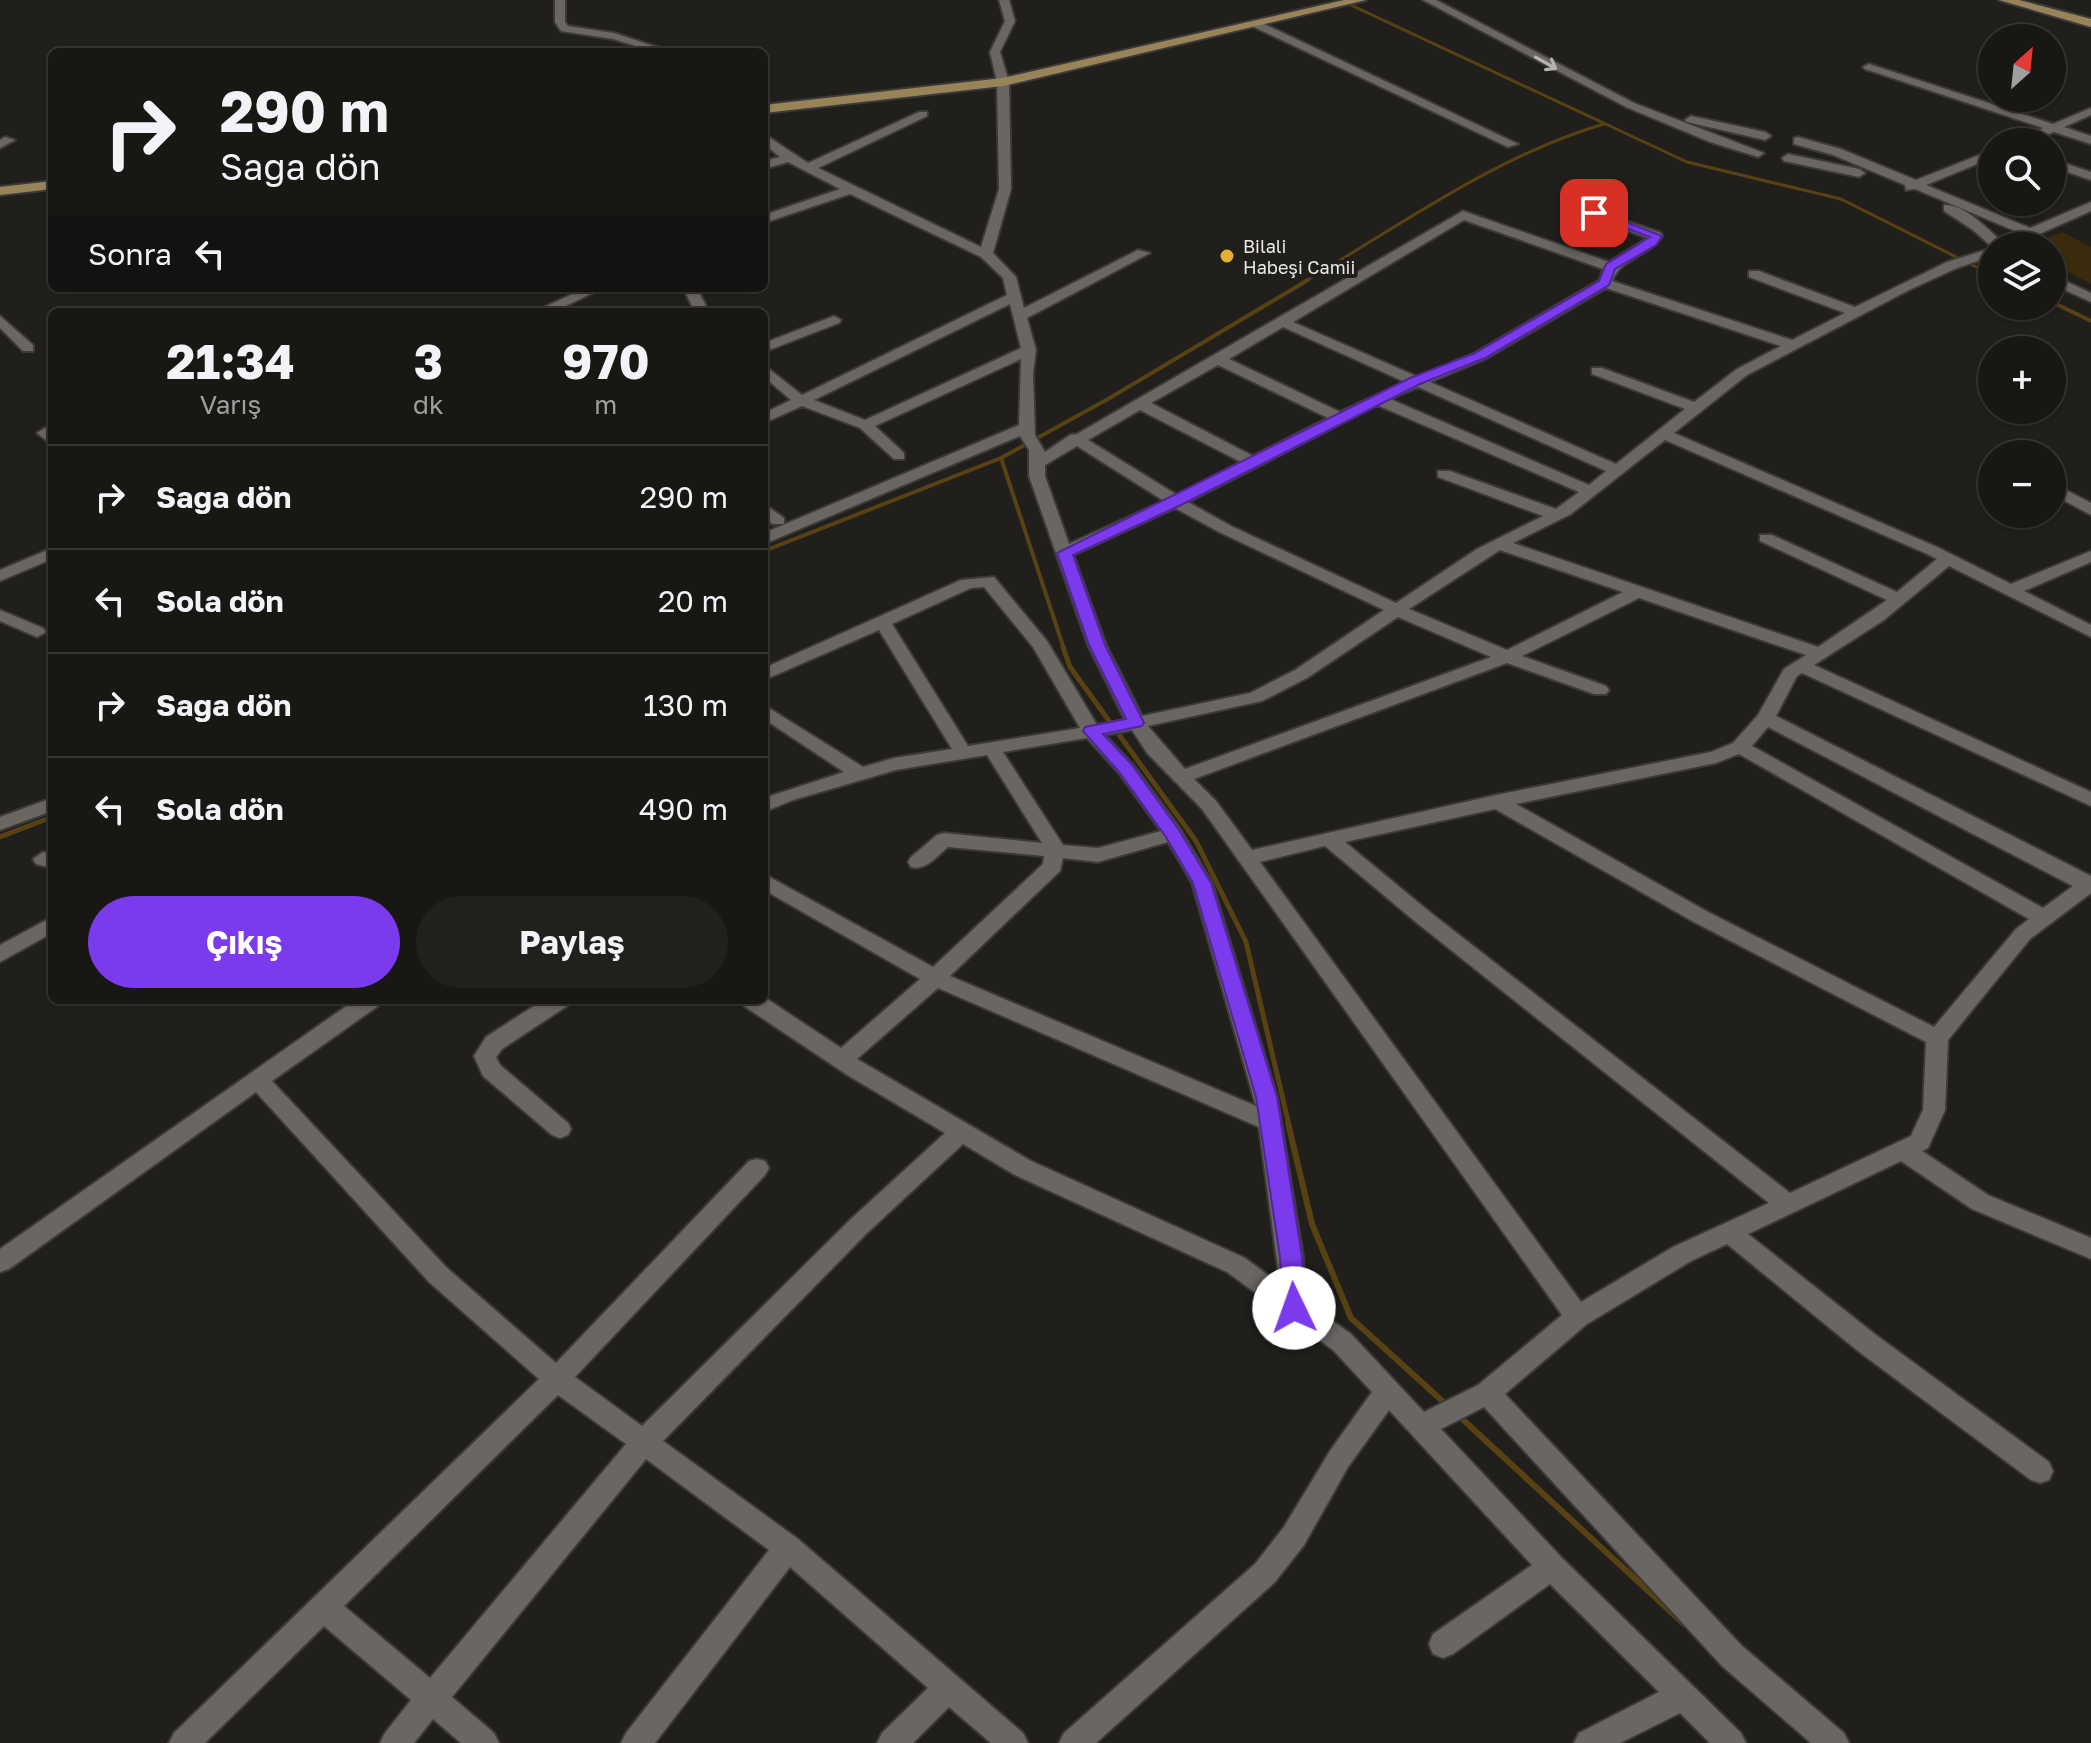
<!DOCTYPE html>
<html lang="tr">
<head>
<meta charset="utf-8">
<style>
	:root { --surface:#191714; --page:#22201d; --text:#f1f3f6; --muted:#9f9fa0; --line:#373634; --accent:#7c3aed }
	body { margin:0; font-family:"Golos Text",sans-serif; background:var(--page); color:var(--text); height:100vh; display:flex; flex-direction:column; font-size:30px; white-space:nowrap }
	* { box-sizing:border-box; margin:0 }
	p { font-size:26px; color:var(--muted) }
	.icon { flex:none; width:44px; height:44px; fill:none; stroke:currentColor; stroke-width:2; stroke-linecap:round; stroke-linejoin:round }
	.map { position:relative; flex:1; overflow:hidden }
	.side { position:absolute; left:48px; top:308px; width:720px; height:696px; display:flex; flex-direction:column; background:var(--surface); border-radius:12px; box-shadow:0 2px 6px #0004,0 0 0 2px var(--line) }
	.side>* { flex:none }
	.guide { position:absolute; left:48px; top:48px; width:720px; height:244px; border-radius:12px; box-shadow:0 2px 6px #0004,0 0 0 2px var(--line); background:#191714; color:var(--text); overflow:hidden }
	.needle { width:52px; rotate:27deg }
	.controls { position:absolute; left:1978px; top:24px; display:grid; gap:16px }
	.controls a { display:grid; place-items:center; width:88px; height:88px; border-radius:50%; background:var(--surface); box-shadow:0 2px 6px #0004,0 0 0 2px var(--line); font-size:40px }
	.pin { position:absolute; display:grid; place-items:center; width:68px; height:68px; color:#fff; margin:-34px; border-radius:16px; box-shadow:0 4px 12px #0006 }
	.me { position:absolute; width:88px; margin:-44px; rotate:357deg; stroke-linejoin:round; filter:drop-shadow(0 0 6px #0008) }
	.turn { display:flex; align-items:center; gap:28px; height:168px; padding:0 40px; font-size:36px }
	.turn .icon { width:104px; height:104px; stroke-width:2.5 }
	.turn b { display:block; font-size:56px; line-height:68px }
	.then { display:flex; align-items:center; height:76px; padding:0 40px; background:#0003; gap:16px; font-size:30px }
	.eta { display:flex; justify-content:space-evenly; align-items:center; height:136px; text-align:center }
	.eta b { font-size:48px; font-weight:700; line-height:56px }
	.cta { display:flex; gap:16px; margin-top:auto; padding:16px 40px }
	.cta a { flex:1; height:92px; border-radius:48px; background:var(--accent); color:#fff; font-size:32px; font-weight:700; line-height:92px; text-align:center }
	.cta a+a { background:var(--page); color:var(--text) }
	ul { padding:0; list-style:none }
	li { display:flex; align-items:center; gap:24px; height:104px; padding:0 40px; border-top:2px solid var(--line) }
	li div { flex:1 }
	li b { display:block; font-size:30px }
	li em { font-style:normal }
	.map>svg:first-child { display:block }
</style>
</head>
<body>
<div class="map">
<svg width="2091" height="1743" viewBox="0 0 2091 1743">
	<rect width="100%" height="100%" fill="#211f1b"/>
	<path fill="#3a2b0c" d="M2062,232L2091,247V284L2052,263V246H2034L2035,243Z"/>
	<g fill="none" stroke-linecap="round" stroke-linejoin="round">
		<g stroke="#584213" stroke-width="3">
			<path d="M1340,0L1687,162L1841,199L1992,275"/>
			<path d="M1304,282C1401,225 1495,156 1604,124"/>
		</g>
		<g stroke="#584213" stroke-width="4">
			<path d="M2052,302L2091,321"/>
			<path d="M1001,458L1064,649"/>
			<path d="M764,551L1001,458L1108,399L1308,280"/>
		</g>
		<g stroke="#584213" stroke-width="5">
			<path d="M1063,647L1070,667L1196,841L1246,942L1289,1125"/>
			<path d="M0,837L52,817"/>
		</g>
		<g stroke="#584213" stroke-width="6">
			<path d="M1288,1123L1312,1224L1351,1318L1449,1407"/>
			<path d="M1459,1416L1684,1624"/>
		</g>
		<defs>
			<g id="minor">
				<path d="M555,0H565V22L568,26L614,33L672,52H655L613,39L561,31L555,22Z"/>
				<path d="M999,0H1009L1015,21L1000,52L1009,82L1011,189L993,253L1016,277L1024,308L1138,250L1150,253L1027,318L1036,350L1033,374L1035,435L1045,452L1070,435L1077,434L1463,211L1609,262L1648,238L1572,211V205H1580L1661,233L1662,236C1649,256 1621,258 1612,281L1792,340L1845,313L1749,277V271H1759L1855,307L1947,262L1992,248V256L1957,268L1909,290L1747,375L1674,433L1937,547L2011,584L2091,551V562L2024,591L2091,625V637L1949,566L1884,620L1814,665L2091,792V806L1802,673L1797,676L1776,716L2091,876V893L2030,939L1948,1040L1945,1110L1928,1148L1922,1151L1988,1195L2091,1238V1259L1972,1209L1901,1161L1748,1234L1876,1335L2049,1462L2053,1471L2049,1480L2040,1483L2031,1480L1858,1351L1727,1244L1691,1261L1587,1324L1505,1394L1742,1646L1844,1733L1849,1743H1811L1722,1666L1484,1407L1441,1429L1562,1558L1741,1733L1746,1743H1710L1680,1713L1620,1743H1574L1579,1733L1659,1692L1550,1584L1453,1654L1443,1658L1433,1654L1429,1644L1433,1634L1532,1565L1389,1410L1348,1467L1304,1545L1275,1582L1096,1743H1059L1064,1733L1255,1564L1284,1527L1330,1451L1372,1392L1333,1350L1227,1272L1015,1175L963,1144L867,1233L663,1441L798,1539L1023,1733L1028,1743H991L949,1707L913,1743H877L882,1733L928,1688L790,1567L655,1743H621L626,1733L769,1550L646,1459L452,1697L494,1733L499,1743H461L433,1719L414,1743H380L385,1733L411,1700L324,1626L205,1743H169L174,1733L539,1379L429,1282L256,1092L9,1269L0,1272V1249L355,1000H381L378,1006L272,1081L447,1268L556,1363L749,1161L757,1159L765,1161L769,1168L765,1175L575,1377L642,1426L851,1219L945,1133L849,1076L744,1006L741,1000H764V997L841,1048L920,979L764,890V874L933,967L1043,864L1044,856L948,847C937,856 926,871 911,867L908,862L911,857L937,835L944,833L1042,843L987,755L896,770L793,800L764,812V798L844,772L764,719V705L863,767L894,758L952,749L879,630L764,680V668L961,580L994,577L1047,641L1097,725L1125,720L1088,645L1029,476V450L1020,436L764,544V533L1019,425L1021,359L875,426L904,453V459H894L860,428L802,406L764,423V413L791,400L764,377V365L802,395L1007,295L1003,278L981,257L850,194L764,223V215L840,189L788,162L764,169V161L780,157L764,144V134L808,163L919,112H927V116L818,168L981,247L999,189L997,82L990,52L1005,21ZM1464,220L1603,269L1600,280L1475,353L1418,377L1293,322ZM1606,288L1781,346L1737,369L1694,402L1602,368H1592V374L1685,409L1616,464L1430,382L1485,359ZM1010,304L1021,348L865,420L814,400ZM1283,327L1405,382L1340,412L1229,359ZM1218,365L1328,418L1253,456L1151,403ZM1418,387L1606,471L1589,485L1390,399ZM1377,405L1579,492L1556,509L1450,471H1438V477L1543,516L1477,549L1396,603L1231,526L1188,502ZM1140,410L1241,462L1177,495L1088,440ZM1665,440L1925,553L1937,559L1897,592L1772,535H1760V541L1887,600L1818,647L1513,543L1571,514ZM1077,446L1164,501L1069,544L1045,476V465ZM1175,508L1219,532L1384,610L1295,670L1250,693L1142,716L1106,645L1073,555ZM1500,550L1623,592L1507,650L1409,609ZM984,587L1033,647L1080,728L968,746L892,624L971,588ZM1639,598L1806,655L1784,669L1758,715L1733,743L1711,752L1496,795L1252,850L1216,801L1194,779L1507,663L1594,694H1606L1609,690L1606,686L1522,656ZM1398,617L1491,657L1185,769L1148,726L1262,701L1307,678ZM1768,727L2073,886L2043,908L1752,746ZM1132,730L1147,753L1202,809L1562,1315L1478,1385L1424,1412L1351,1334L1306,1302L1303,1257L1277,1097L1212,883L1180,829L1133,765L1105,735ZM1087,738L1119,773L1161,831L1098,848L1063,845L1003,752ZM1739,754L2029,919L2016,929L1934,1027L1708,912L1516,804L1716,763ZM1495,809L1694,922L1926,1042L1923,1110L1911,1136L1790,1193L1431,913L1345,842ZM1168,842L1192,883L1256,1106L950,976L1060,871L1063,858L1098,862ZM1325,846L1417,923L1769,1203L1673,1247L1581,1302L1260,862ZM938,988L1259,1127L1280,1284L1245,1258L1031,1161L857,1059ZM558,1395L626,1444L430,1678L344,1606Z"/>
				<path d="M1423,0H1436L1634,103L1764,153L1758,157L1710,142L1626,107Z"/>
				<path d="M1254,23H1262L1518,144L1508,147L1254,27Z"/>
				<path d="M1869,64L2053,124L2091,108V115L2064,127L2091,136V144L2054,132L2031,142H2015L2043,128L1865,69L1863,67Z"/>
				<path d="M1691,116L1765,132L1771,136L1765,140L1687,122L1685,120Z"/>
				<path d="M5,137L15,140L0,148V140Z"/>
				<path d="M1798,137L1841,149L1916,180L1992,150V158L1926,185L2030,228L2091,202V211L2012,246L1992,247L1973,230L1944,211V205C1964,204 1987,228 2001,241L2020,233L1915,189L1906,190L1905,185L1833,155L1794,144V138Z"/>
				<path d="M1788,154L1859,169L1865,173L1859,177L1784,161L1782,158Z"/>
				<path d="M2052,159L2091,172V180L2052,167Z"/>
				<path d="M2052,275L2091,293V302L2052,284Z"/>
				<path d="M585,288H603L553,312H534Z"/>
				<path d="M683,288H697L709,312H695Z"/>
				<path d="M0,316L33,345V351H23L0,328Z"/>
				<path d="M834,316L841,320L839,323L764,352V343Z"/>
				<path d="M45,428L52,431V445L37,433Z"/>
				<path d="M2058,486L2091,503V515L2052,494V488Z"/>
				<path d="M764,504L784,518V524H772L764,517Z"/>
				<path d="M52,548V559L0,581V570Z"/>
				<path d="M0,610L43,628L46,632L37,637L0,621Z"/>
				<path d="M52,798V811L0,830V817Z"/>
				<path d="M43,852L52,854V868L36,864L33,859Z"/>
				<path d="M52,917V933L0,962V945Z"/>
				<path d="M543,1000H570L567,1006L502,1049L496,1057L500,1065L568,1123L571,1129L568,1135L560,1138L552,1135L483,1076L474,1056L486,1037Z"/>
			</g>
			<g id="major">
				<path d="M1344,0H1366L1003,86L764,113V105L1003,78Z"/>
				<path d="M1999,0H2019L2091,19V27Z"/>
				<path d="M52,181V189L0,195V187Z"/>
			</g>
		</defs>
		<use href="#minor" stroke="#3b3a38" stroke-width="4"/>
		<use href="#major" stroke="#3b3a38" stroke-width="4"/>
		<use href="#minor" fill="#6a6763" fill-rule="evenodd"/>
		<use href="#major" fill="#99845a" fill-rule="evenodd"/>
	</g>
	<defs><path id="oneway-shaft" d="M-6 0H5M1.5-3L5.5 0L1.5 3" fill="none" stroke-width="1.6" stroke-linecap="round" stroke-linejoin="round" transform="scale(2)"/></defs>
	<use stroke="#b7b5b2" href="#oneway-shaft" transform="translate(1546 63) rotate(29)"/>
	<path fill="#7c3aed" stroke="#51269a" stroke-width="2" d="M1590,211H1598L1662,236L1656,245L1615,269L1609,285L1485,358L1420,384L1181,505L1073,555L1105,645L1144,723L1142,726L1103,734L1132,765L1179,830L1211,883L1277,1097L1302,1257L1306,1308L1302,1314L1294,1317L1286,1314L1283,1308L1280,1257L1256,1097L1193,883L1166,837L1120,773L1083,731L1085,727L1126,719L1089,645L1057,553L1410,378L1475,353L1599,281L1606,264L1650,237L1590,215Z"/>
	<circle fill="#e4ae35" stroke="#211f1b" stroke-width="3" cx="1227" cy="256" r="8"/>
	<g text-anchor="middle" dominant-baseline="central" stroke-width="8" stroke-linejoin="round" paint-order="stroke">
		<g font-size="18" fill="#eae9e7" stroke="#211f1b" text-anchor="start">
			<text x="1243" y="246">Bilali<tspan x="1243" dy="21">Habeşi Camii</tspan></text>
		</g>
	</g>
</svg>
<div class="controls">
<a><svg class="needle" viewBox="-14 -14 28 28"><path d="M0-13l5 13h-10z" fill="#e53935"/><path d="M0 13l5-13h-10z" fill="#9f9fa0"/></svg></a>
<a><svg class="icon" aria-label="search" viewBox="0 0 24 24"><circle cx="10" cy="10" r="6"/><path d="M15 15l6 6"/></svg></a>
<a><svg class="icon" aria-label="layers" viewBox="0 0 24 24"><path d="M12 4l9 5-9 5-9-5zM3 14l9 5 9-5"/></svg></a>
<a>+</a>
<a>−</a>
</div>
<div class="pin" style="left:1594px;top:213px;background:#d93025"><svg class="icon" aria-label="arrive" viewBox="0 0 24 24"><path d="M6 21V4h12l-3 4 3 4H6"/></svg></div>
<svg class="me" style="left:1294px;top:1308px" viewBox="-20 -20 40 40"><circle r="19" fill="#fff"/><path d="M0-13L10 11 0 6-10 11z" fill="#7c3aed"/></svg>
<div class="guide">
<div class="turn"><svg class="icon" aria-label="right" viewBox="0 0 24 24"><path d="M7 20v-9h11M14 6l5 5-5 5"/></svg><div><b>290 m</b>Sağa dön</div></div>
<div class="then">Sonra<svg class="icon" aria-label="left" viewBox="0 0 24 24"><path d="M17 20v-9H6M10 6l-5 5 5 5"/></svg></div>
</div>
<section class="side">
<div class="eta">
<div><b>21:34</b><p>Varış</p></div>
<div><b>3</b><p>dk</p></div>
<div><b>970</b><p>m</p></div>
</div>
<ul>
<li><svg class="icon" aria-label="right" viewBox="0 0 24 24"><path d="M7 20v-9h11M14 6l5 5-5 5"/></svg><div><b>Sağa dön</b></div><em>290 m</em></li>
<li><svg class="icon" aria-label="left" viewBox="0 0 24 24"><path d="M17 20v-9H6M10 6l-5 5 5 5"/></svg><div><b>Sola dön</b></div><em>20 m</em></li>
<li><svg class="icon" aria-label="right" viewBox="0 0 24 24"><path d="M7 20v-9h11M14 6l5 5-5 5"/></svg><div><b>Sağa dön</b></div><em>130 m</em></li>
<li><svg class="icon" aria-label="left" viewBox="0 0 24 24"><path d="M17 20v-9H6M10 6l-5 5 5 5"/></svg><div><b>Sola dön</b></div><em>490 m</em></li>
</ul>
<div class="cta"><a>Çıkış</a><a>Paylaş</a></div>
</section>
</div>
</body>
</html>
